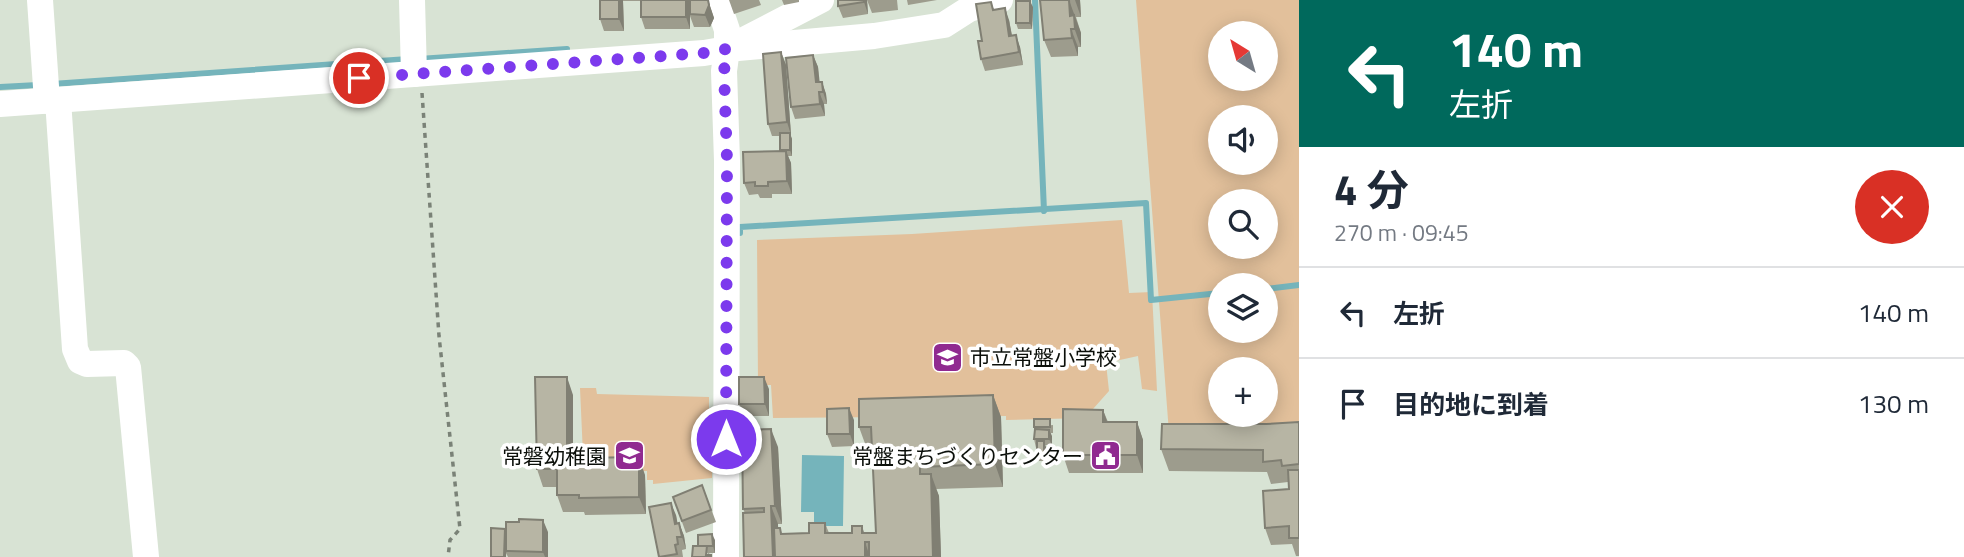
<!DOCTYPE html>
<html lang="ja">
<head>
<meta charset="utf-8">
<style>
	:root { --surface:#fff; --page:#f2f2f3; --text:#1f2937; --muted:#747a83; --line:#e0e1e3 }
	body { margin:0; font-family:"Titillium Web","Noto Sans JP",sans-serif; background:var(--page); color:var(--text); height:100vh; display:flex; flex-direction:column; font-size:26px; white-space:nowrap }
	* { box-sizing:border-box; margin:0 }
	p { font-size:23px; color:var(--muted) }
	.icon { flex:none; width:38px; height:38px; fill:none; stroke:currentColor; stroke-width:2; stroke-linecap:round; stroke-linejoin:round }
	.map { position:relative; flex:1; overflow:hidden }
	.side { display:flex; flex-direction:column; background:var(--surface); width:665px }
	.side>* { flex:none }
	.hud { background:#00695c; color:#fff; overflow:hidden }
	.needle { width:46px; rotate:323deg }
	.tools { position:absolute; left:1208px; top:21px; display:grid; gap:14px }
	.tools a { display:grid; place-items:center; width:70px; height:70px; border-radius:50%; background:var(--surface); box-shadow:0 4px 18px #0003; font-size:35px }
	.pin { position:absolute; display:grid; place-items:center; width:60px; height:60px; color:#fff; margin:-30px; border:4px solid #fff; border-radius:50%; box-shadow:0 2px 7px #0007 }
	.me { position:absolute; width:77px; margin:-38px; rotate:0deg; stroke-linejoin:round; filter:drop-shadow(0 0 5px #0008) }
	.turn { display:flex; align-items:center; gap:24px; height:147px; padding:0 35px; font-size:32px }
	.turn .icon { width:91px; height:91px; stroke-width:2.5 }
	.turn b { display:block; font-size:49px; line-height:60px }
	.round { display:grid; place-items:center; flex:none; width:74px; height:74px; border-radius:37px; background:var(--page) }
	.headline { display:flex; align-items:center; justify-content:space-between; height:119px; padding:0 35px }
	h1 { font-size:42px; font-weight:700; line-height:52px }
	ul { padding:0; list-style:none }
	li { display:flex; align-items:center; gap:21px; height:91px; padding:0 35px; border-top:2px solid var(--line) }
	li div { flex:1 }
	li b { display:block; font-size:26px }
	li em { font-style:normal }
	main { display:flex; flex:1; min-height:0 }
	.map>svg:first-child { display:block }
</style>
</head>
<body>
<main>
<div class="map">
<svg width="1299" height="557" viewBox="0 0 1299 557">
	<rect width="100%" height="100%" fill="#d8e3d4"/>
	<g fill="#e2c09b" fill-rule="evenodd">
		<path d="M1136,0H1299V444L1170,446ZM1220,33H1265V79H1220ZM1220,117H1265V163H1220ZM1220,201H1265V247H1220ZM1220,285H1265V331H1220ZM1220,369H1265V415H1220Z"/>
		<path d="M1122,220L1129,293L1152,292L1157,391L1142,389L1138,356L1106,363L1109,391L1085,418L1006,420V416L773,418L771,385H758L757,240L912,234Z"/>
		<path d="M580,388H596L597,394L709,397V426L699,432L698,444L712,454V478L653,484V480H647V471L604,472L593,468V455H583Z"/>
	</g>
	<path fill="#75b4bb" d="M802,455L844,456L843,526H814V512H801Z"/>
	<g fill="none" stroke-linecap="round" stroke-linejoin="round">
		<g stroke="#75b4bb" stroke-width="6">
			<path d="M1035,0L1044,211"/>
			<path d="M419,59L567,49"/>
			<path d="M52,84L408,59"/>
			<path d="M0,87L38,85"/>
			<path d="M740,233V227L1146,203L1151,300L1220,293"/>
			<path d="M1265,289L1299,285"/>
		</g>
		<path stroke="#7a8277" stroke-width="3.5" stroke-dasharray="5 5" stroke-linecap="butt" d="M422,93L439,336L460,529L450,540L448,557"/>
		<g stroke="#fff" stroke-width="26">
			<path d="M40,0L47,101"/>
			<path d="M412,0L414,74"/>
			<path d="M717,0L727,30V49L724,71L727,161L726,557"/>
			<path d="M738,43L821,0"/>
			<path d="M58,100L75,349L80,361L87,364L124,363L128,367L146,557"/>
			<path d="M0,104L704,53L727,49L874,36L944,25L969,9L1000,0"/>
		</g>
	</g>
	<g fill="#9d9c8d">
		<path d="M600,0H708L714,18L710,27H694L690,16V29H645L641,17V1H623L624,31H604L600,19Z"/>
		<path d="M729,0H759L761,5L734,14Z"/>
		<path d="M782,0H799V2L784,5Z"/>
		<path d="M867,0H897L898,10L872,13Z"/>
		<path d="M867,0L868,14L843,18L838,6Z"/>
		<path d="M907,0H937L908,5Z"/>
		<path d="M1040,0H1080L1081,17H1076L1081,33V47H1078V56L1051,57L1044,40Z"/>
		<path d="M991,2L994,10L1009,20L1012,35L1020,47L1023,65L985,71L981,59L982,41Z"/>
		<path d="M1033,7L1032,29H1018L1016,23Z"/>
		<path d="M781,52L786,65L791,135H790L792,139V156H788L791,163L792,194H772V198H760L758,194L749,195L744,183L780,151V136H772L768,124Z"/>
		<path d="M813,55L818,67L819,82H822L826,94L827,104H824L825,116L795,119L791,107Z"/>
		<path d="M769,389V416H744L739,404Z"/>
		<path d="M573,395V446L583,458L645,475L646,514L585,515L584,512H563L557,495V487H543L537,469Z"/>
		<path d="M993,395L1001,417L1003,487L936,489L939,496L941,557H744L745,513L743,509L778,447L782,524H778V528H780L782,534L809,533L825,523L829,533H876L872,449H867L859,427Z"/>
		<path d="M1103,410L1108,422H1137L1143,440V473H1069L1063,455Z"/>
		<path d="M854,420V446L832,447L827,434Z"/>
		<path d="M1299,422V556H1296L1292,544L1271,545L1265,528L1289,489L1288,482L1271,484L1267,472L1169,471L1161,449L1266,424Z"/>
		<path d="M1053,425V433H1051L1052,445H1045L1046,461H1039L1034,439V427Z"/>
		<path d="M702,485L716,522L686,533L673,497Z"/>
		<path d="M676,515L677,524L679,523L684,536L686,549L682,550L683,557H659Z"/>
		<path d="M548,532V557H508L506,553V557H491L506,533Z"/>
		<path d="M715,540V553H709L710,555L698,546Z"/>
	</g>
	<g fill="#807f73">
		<path d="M619,0H623V1L624,31L619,19Z"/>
		<path d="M686,0H690V29L686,17Z"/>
		<path d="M708,0L714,18L710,27L705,15Z"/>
		<path d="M864,0H867L868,14L864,2Z"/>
		<path d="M1069,0L1081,33V47L1070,16Z"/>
		<path d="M1075,0H1080L1081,17Z"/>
		<path d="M1030,1L1033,7L1032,29L1030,23Z"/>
		<path d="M1005,8L1009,20L1014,48L1009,36Z"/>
		<path d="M1071,29L1078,47V56L1072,38Z"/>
		<path d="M1016,35L1020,47L1023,65L1019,52Z"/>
		<path d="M781,52L786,65L791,135L787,122Z"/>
		<path d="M813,55L818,67L821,94L816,82Z"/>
		<path d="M822,82L826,94L827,104L823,92Z"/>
		<path d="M819,92L824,104L825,116L820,104Z"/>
		<path d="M790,133L792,139V156L790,150Z"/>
		<path d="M786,151L791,163L792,194L787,181Z"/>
		<path d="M567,377L573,395V463L567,446Z"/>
		<path d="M764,377L769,389V416L765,404Z"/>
		<path d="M993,395L1001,417L1003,487L995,464Z"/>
		<path d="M849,408L854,420V446L850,434Z"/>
		<path d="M1103,410L1109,427L1103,422Z"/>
		<path d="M1137,422L1143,440V473L1137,455Z"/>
		<path d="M771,429L778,447L782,524L775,506Z"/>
		<path d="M1049,430L1052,436V445L1049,439Z"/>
		<path d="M1044,441L1046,447V461L1044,454Z"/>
		<path d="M578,446L585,463L578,458Z"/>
		<path d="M639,457L645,475L646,514L639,497Z"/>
		<path d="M931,474L939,496L941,557H933Z"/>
		<path d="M671,503L676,515L680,536L675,524Z"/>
		<path d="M771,506L778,524L779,557H773Z"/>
		<path d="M543,520L548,532V557H545L543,552Z"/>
		<path d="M679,523L684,536L686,549L682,537Z"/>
		<path d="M862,526L867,542H865L870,557H865Z"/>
		<path d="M505,529L507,535L506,557H504Z"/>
		<path d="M712,534L715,540V553L713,546Z"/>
	</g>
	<g fill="#b7b5a4" stroke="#807f73" stroke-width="2">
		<rect x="600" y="0" width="19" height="19"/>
		<rect x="641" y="0" width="45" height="17"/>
		<path d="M690,0H708L709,5L705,15L690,14Z"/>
		<path d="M838,0H864V2L838,6Z"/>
		<path d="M1040,0H1069L1070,16L1074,15L1075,29H1071L1072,38L1044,40Z"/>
		<rect x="1016" y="1" width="14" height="22"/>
		<path d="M991,2L993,10L1005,8L1009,36L1016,35L1019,52L981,59L978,41H982L976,4Z"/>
		<path d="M781,52L787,122L768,124L763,54Z"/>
		<path d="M813,55L816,82H822L823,92H819L820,104L791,107L786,58Z"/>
		<rect x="780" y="133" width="10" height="17"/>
		<path d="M786,151L787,181L768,182V186H755V182L744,183L743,152Z"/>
		<path d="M535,377H567V446H578V458L639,457V497L579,498V495H557V469H537Z"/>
		<path d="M739,377H764L765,404H739Z"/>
		<path d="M993,395L995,464L920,467V474H931L933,557H869V542H865V557H775L774,528H780L781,534L809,533V523H825V533H852V526H862V533H876L871,427H859V399Z"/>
		<path d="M849,408L850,434H827V409Z"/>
		<path d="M1063,409L1103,410V422H1137V455H1063Z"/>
		<rect x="1034" y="419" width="16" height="8"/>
		<path d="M1299,422V464L1282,466L1281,460L1263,462V450L1161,449L1162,424H1266Z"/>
		<path d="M771,429L775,506H771L773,557H744L743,513L764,512V508L743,509L742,430Z"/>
		<path d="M1035,429L1049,430V439H1034Z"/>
		<rect x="1037" y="441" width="7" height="13"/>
		<path d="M1288,470H1299V538H1289V526L1265,528L1263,491L1289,489Z"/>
		<path d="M702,485L711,510L682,521L673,497Z"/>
		<path d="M671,503L675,524L679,523L682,537H677L678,544L675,545L677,554L659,557L649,507Z"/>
		<path d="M519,519L543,520V552L506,551V522H519Z"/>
		<path d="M491,528L505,529L504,557H491Z"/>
		<path d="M712,534L713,546H698V535Z"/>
		<path d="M693,546H707L706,555H711V557H692Z"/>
	</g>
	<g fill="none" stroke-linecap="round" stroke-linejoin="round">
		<path stroke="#7c3aed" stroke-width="12" stroke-dasharray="0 21.6" d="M359,78L704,53L727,49L724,71L727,160L726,439"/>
	</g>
	<defs>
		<symbol id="school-square" viewBox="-11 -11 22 22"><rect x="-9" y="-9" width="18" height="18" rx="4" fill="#902a90" stroke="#fff"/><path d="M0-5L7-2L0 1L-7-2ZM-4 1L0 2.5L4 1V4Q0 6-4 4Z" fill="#fff"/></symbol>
		<symbol id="civic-square" viewBox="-11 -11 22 22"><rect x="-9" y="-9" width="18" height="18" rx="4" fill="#902a90" stroke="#fff"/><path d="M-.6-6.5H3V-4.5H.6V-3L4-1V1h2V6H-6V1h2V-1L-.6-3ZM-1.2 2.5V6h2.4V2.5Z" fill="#fff"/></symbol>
	</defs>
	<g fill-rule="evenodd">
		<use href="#school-square" x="930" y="340" width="35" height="35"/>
		<use href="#school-square" x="612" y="438" width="35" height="35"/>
		<use href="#civic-square" x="1088" y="438" width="35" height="35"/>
	</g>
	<g text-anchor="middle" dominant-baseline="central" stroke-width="7" stroke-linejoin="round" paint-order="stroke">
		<g font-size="21" fill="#0b0f0a" stroke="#fff" text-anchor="end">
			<text x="970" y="357" text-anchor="start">市立常盤小学校</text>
			<text x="607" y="456">常磐幼稚園</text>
			<text x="1083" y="456">常盤まちづくりセンター</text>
		</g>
	</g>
</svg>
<div class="tools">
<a><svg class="needle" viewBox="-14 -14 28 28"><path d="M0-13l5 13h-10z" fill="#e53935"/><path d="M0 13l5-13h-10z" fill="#747a83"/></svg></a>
<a><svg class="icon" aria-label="sound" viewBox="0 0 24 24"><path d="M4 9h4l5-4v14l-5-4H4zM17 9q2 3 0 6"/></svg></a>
<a><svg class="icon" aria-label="search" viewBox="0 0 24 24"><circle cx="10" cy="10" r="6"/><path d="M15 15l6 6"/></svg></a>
<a><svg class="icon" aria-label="layers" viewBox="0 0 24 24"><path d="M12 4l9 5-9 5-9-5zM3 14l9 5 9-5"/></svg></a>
<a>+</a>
</div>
<div class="pin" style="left:359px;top:78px;background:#d93025"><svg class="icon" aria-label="arrive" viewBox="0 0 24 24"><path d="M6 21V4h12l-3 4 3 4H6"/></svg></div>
<svg class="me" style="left:726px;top:439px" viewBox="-20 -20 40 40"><circle r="17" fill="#7c3aed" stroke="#fff" stroke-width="3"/><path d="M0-11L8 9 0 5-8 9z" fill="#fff"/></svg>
</div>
<section class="side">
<div class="hud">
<div class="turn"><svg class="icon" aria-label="left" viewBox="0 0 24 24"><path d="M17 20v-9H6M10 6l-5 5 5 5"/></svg><div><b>140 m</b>左折</div></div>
</div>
<div class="headline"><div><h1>4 分</h1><p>270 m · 09:45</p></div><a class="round" style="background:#d93025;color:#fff"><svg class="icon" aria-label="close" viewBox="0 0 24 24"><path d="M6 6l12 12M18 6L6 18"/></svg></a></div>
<ul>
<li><svg class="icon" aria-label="left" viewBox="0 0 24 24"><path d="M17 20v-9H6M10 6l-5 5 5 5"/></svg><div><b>左折</b></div><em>140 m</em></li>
<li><svg class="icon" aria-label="arrive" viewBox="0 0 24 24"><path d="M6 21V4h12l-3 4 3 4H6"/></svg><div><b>目的地に到着</b></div><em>130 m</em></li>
</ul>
</section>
</main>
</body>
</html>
